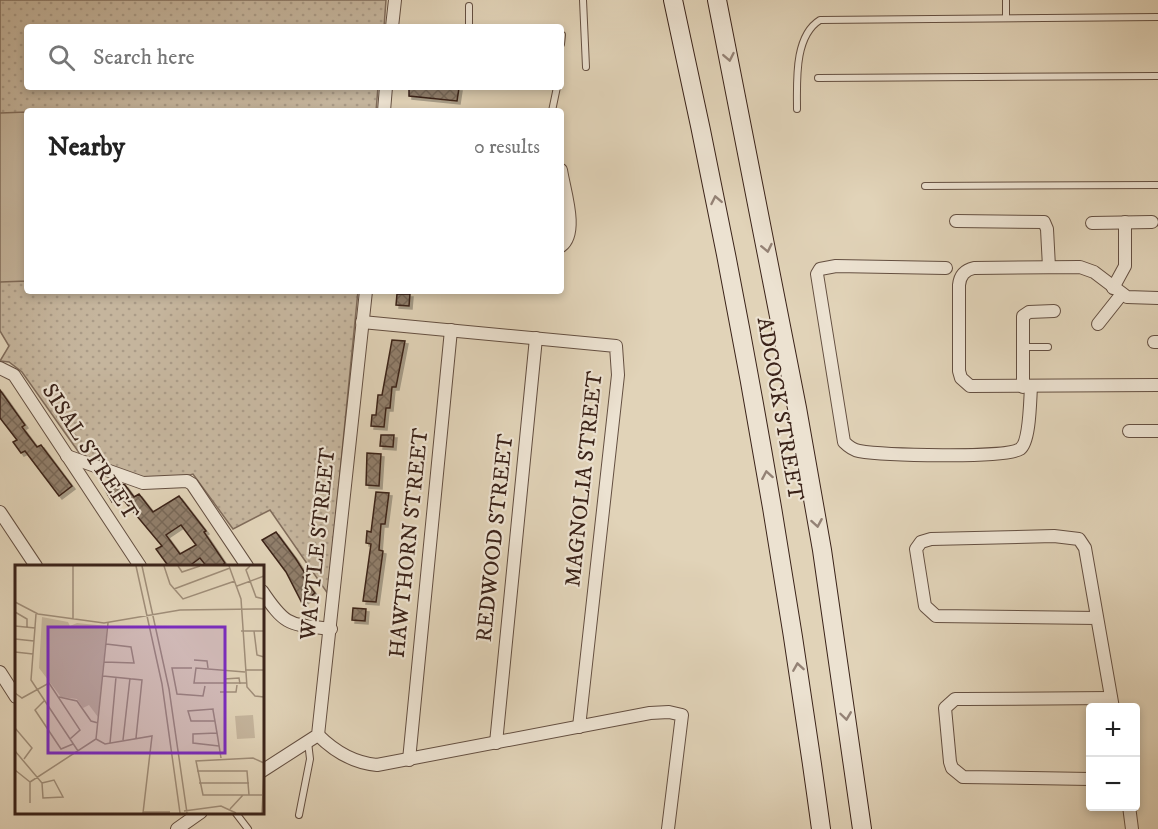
<!DOCTYPE html>
<meta charset="utf-8">
<style>
body{margin:0;font-family:"IM FELL DW Pica",serif;background:#f6f6f6;color:#222}
.controls{position:absolute;right:18px;bottom:18px;display:grid;overflow:hidden;border-radius:6px;box-shadow:0 3px 9px #0003}
.controls button{width:54px;height:54px;display:grid;place-items:center;padding:0;border:0;border-bottom:2px solid #e0e0e0;background:#fff;color:#222;font:30px sans-serif}
.list{margin:0;padding:0;list-style:none}
h2{display:flex;justify-content:space-between;align-items:center;height:78px;margin:0;padding:0 24px;font-size:26px}
h2 small{font-size:20px;font-weight:400;color:#767676}
.icon{flex:none;width:33px;height:33px;fill:none;stroke:currentColor;stroke-width:2;stroke-linecap:round;stroke-linejoin:round}
.map{position:relative;flex:none;width:1158px;height:829px;overflow:hidden}
.search{position:absolute;background:#fff;box-shadow:0 3px 9px #0003;left:24px;top:24px;width:540px;height:66px;display:flex;align-items:center;gap:15px;box-sizing:border-box;padding:0 21px;border-radius:6px;color:#767676;font-size:22px}
.panel{position:absolute;background:#fff;box-shadow:0 3px 9px #0003;left:24px;top:108px;width:540px;height:186px;border-radius:6px}
.map>svg:first-child{display:block}
</style>
<div class="map">
<svg width="1158" height="829" viewBox="0 0 1158 829">
<defs>
<pattern id="park-dots" width="8" height="8" patternUnits="userSpaceOnUse" patternTransform="scale(1.5)"><rect width="8" height="8" fill="#c5b59d"/><path d="M2 2h.1M6 6h.1" fill="none" stroke="#aa9b87" stroke-width="1.8" stroke-linecap="round"/></pattern>
<pattern id="building-cross-hatch" width="8" height="8" patternUnits="userSpaceOnUse" patternTransform="scale(1.5)"><rect width="8" height="8" fill="#917f6c"/><path d="M0 0l8 8M0 8l8-8" fill="none" stroke="#786858"/></pattern>
<filter id="shadow"><feDropShadow dx="3" dy="3" stdDeviation="0" flood-color="#0004"/></filter>
</defs>
<rect width="100%" height="100%" fill="#e1d3b8"/>
<filter id="stains"><feTurbulence type="fractalNoise" baseFrequency=".00333" numOctaves="4"/><feColorMatrix values="0 0 0 0 .2 0 0 0 0 .09 0 0 0 0 .02 0 0 0 .5 -.17"/></filter>
<radialGradient id="worn" r=".72"><stop offset=".6" stop-color="#630" stop-opacity="0"/><stop offset="1" stop-color="#630" stop-opacity=".3"/></radialGradient>
<!-- park -->
<path fill="url(#park-dots)" stroke="#806c5b" stroke-width="1.5" d="M0,0H386L384,27H27V87H378L376,111H27V291H358L328,594L270,510L233,529L193,474L179,478L139,479L85,461L22,372L9,362L0,361L9,346L0,331Z"/>
<!-- garden -->
<path fill="#c5b59d" stroke="#806c5b" stroke-width="1.5" d="M27,112V281L0,282V113Z"/>
<!-- building -->
<g fill="url(#building-cross-hatch)" stroke="#3b2319" stroke-width="1.5" fill-rule="evenodd" filter="url(#shadow)">
<path d="M409,87L459,88L457,101L409,96Z"/>
<path d="M397,294H410L409,306L396,305Z"/>
<path d="M392,340L405,341L396,387H392L390,408H386L384,427L371,426L372,415H376L378,395H382Z"/>
<path d="M0,390L25,425L22,427L37,447L41,445L72,486L59,496L25,451L21,453L13,442L17,440L0,418Z"/>
<path d="M381,435H394L393,447L380,446Z"/>
<path d="M367,453L381,454L379,486L366,485Z"/>
<path d="M109,482L113,486L118,483L125,485L134,497L139,494L153,512L179,496L206,531L204,532L225,563L220,567H207L200,558L188,567H169L156,549L162,546L121,497L112,502L103,486ZM181,525L196,545L180,554L166,535Z"/>
<path d="M376,492L389,493L385,524H381L379,550L383,551L376,602L363,601L371,544L366,543L367,531L371,532Z"/>
<path d="M276,532L296,559L306,575L303,577L315,593L302,603L286,572L262,540Z"/>
<path d="M353,608L366,609L365,621L352,620Z"/>
</g>
<g fill="none" stroke-linecap="round" stroke-linejoin="round">
<!-- service casing -->
<g stroke="#644f41" stroke-width="8">
<g id="service">
<path d="M583,0L586,67"/>
<path d="M1006,0V18"/>
<path d="M469,27V6"/>
<path d="M561,44L562,35"/>
<path d="M818,78L1158,76"/>
<path d="M797,109C797,81 794,36 820,20L1158,17"/>
<path d="M552,111L557,87"/>
<path d="M925,186L1158,185"/>
<path d="M1022,347H1048"/>
<path d="M235,812L248,829"/>
<path d="M299,815L310,759L308,742"/>
</g>
</g>
<!-- minor casing -->
<g stroke="#644f41" stroke-width="14">
<g id="minor">
<path d="M392,27L395,0"/>
<path d="M384,111L386,87"/>
<path d="M561,170C564,190 579,233 561,246"/>
<path d="M956,221L1044,222L1047,229L1049,267"/>
<path d="M1092,223L1152,222"/>
<path d="M946,268L836,266L820,269L817,274L844,442C849,447 853,450 859,451C882,455 1005,459 1020,449C1030,442 1030,400 1031,387"/>
<path d="M1113,288L1125,266V222"/>
<path d="M1158,298L1127,297L1094,272L1080,267L974,268C965,270 960,275 959,285V371L961,378L970,386L1158,385"/>
<path d="M362,322L616,346L618,375L579,727"/>
<path d="M1098,324L1121,295"/>
<path d="M1154,342H1158"/>
<path d="M0,368L14,375L140,566"/>
<path d="M1023,387V316L1029,312L1054,311"/>
<path d="M1129,431H1158"/>
<path d="M67,456L143,483L187,481L192,484L247,566"/>
<path d="M0,512L36,566"/>
<path d="M262,591C286,627 289,624 331,629"/>
<path d="M1097,618L936,616L925,606L916,549L921,542L931,539L1054,536L1079,539L1085,548L1113,708"/>
<path d="M0,672L16,697"/>
<path d="M318,735C334,751 355,763 377,765L650,713L669,712L682,715L668,829"/>
<path d="M496,743L536,338"/>
<path d="M409,760L451,330"/>
<path d="M262,771L318,735L366,291"/>
<path d="M1090,779L963,777L952,768L950,762L945,708L955,699H963L1111,698"/>
<path d="M1129,806L1132,829"/>
<path d="M177,829L201,812"/>
</g>
</g>
<!-- secondary casing -->
<g stroke="#3b2319" stroke-width="20">
<g id="secondary">
<path d="M673,0C734,275 783,550 821,829"/>
<path d="M717,0L797,408L822,550L862,829"/>
</g>
</g>
<!-- service -->
<use href="#service" stroke="#ece2d1" stroke-width="6"/>
<!-- minor -->
<use href="#minor" stroke="#ece2d1" stroke-width="12"/>
<!-- secondary -->
<use href="#secondary" stroke="#ece2d1" stroke-width="18"/>
</g>
<!-- one-way arrows -->
<defs><path id="oneway-chevron" d="M-2-3.5L2.5 0L-2 3.5" fill="none" stroke-width="1.6" stroke-linecap="round" stroke-linejoin="round" transform="scale(1.5)"/></defs>
<g stroke="#948275">
<use href="#oneway-chevron" transform="translate(729 57) rotate(79)"/>
<use href="#oneway-chevron" transform="translate(716 200) rotate(-101)"/>
<use href="#oneway-chevron" transform="translate(767 248) rotate(78)"/>
<use href="#oneway-chevron" transform="translate(767 475) rotate(-100)"/>
<use href="#oneway-chevron" transform="translate(817 523) rotate(80)"/>
<use href="#oneway-chevron" transform="translate(798 667) rotate(-99)"/>
<use href="#oneway-chevron" transform="translate(846 716) rotate(82)"/>
</g>
<g text-anchor="middle" dominant-baseline="central" stroke-width="4.5" stroke-linejoin="round" paint-order="stroke">
<!-- street labels -->
<g font-size="22" fill="#3b2319" stroke="#ece2d1">
<text transform="translate(780 409) rotate(80)">ADCOCK STREET</text>
<text transform="translate(90 452) rotate(57)">SISAL STREET</text>
<text transform="translate(584 479) rotate(-84)">MAGNOLIA STREET</text>
<text transform="translate(495 538) rotate(-84)">REDWOOD STREET</text>
<text transform="translate(409 543) rotate(-84)">HAWTHORN STREET</text>
<text transform="translate(318 544) rotate(-84)">WATTLE STREET</text>
</g>
</g>
<!-- overview -->
<g transform="translate(15 565)">
<rect width="249" height="249" fill="#e1d3b8"/>
<path d="M27,52L53,57L55,61L62,58L92,61L83,152L74,140L68,143L62,134L46,132L24,103Z" fill="#c5b59d"/>
<path d="M47,78L48,104L33,105L32,79ZM238,150L240,173L222,174L220,151Z" fill="#c5b59d"/>
<path fill="none" stroke="#9f8d78" stroke-width="1.5" d="M121,1L147,119L165,248M127,1L154,124L172,248M149,1L155,19L168,34L220,16M163,1L167,7L185,1M214,1L226,34L232,122L240,131L249,132M235,1L231,5L241,32L249,34M222,21L249,11M159,24L215,3M0,37L23,49L89,58L165,45L249,44M0,47L12,54V62M21,49L16,115L63,186M58,54V1M0,61L20,63M226,66H249M239,66L242,90L249,92M0,74L19,76M0,87L18,89M179,95L192,96L193,103M89,97L119,98L116,82L91,79M177,103H157L162,129L188,131L190,121M230,105H249M230,107L181,103L179,118H232M88,111L127,115L121,173M209,114L224,113L225,119M205,127H221L222,120M0,128L7,133L34,118L65,165L55,174M44,132L62,136L76,156L83,158M30,135L20,145L46,184L58,179M200,156H176L173,146L198,144V145L202,168L206,193M0,163L17,183L9,194M202,168L178,169V178L204,181M81,174L90,179L137,171L128,248M108,175L115,113M95,178L101,112M0,186L27,218L28,233L48,232L39,215L27,218M0,205L15,217M182,206H232L234,230M184,218H234M247,230H188L181,196L238,193L249,198M15,238V217L81,174L93,58M215,244L228,230M169,246L206,241L221,248M128,247H155M247,248L249,206"/>
<path fill="#7b2cbf" fill-opacity="0.15" stroke="#7b2cbf" stroke-width="3" d="M33,62H210V188H33Z"/>
<rect width="249" height="249" fill="none" stroke="#3b2319" stroke-width="3"/>
</g>
<rect width="100%" height="100%" filter="url(#stains)"/>
<rect width="100%" height="100%" fill="url(#worn)"/>
</svg>
<div class="controls">
<button>+</button>
<button>−</button>
</div>
<div class="search"><svg class="icon" aria-label="search" viewBox="0 0 24 24"><circle cx="10" cy="10" r="6"/><path d="M15 15l6 6"/></svg>Search here</div>
<section class="panel">
<h2>Nearby<small>0 results</small></h2>
<ul class="list">
</ul>
</section>
</div>
